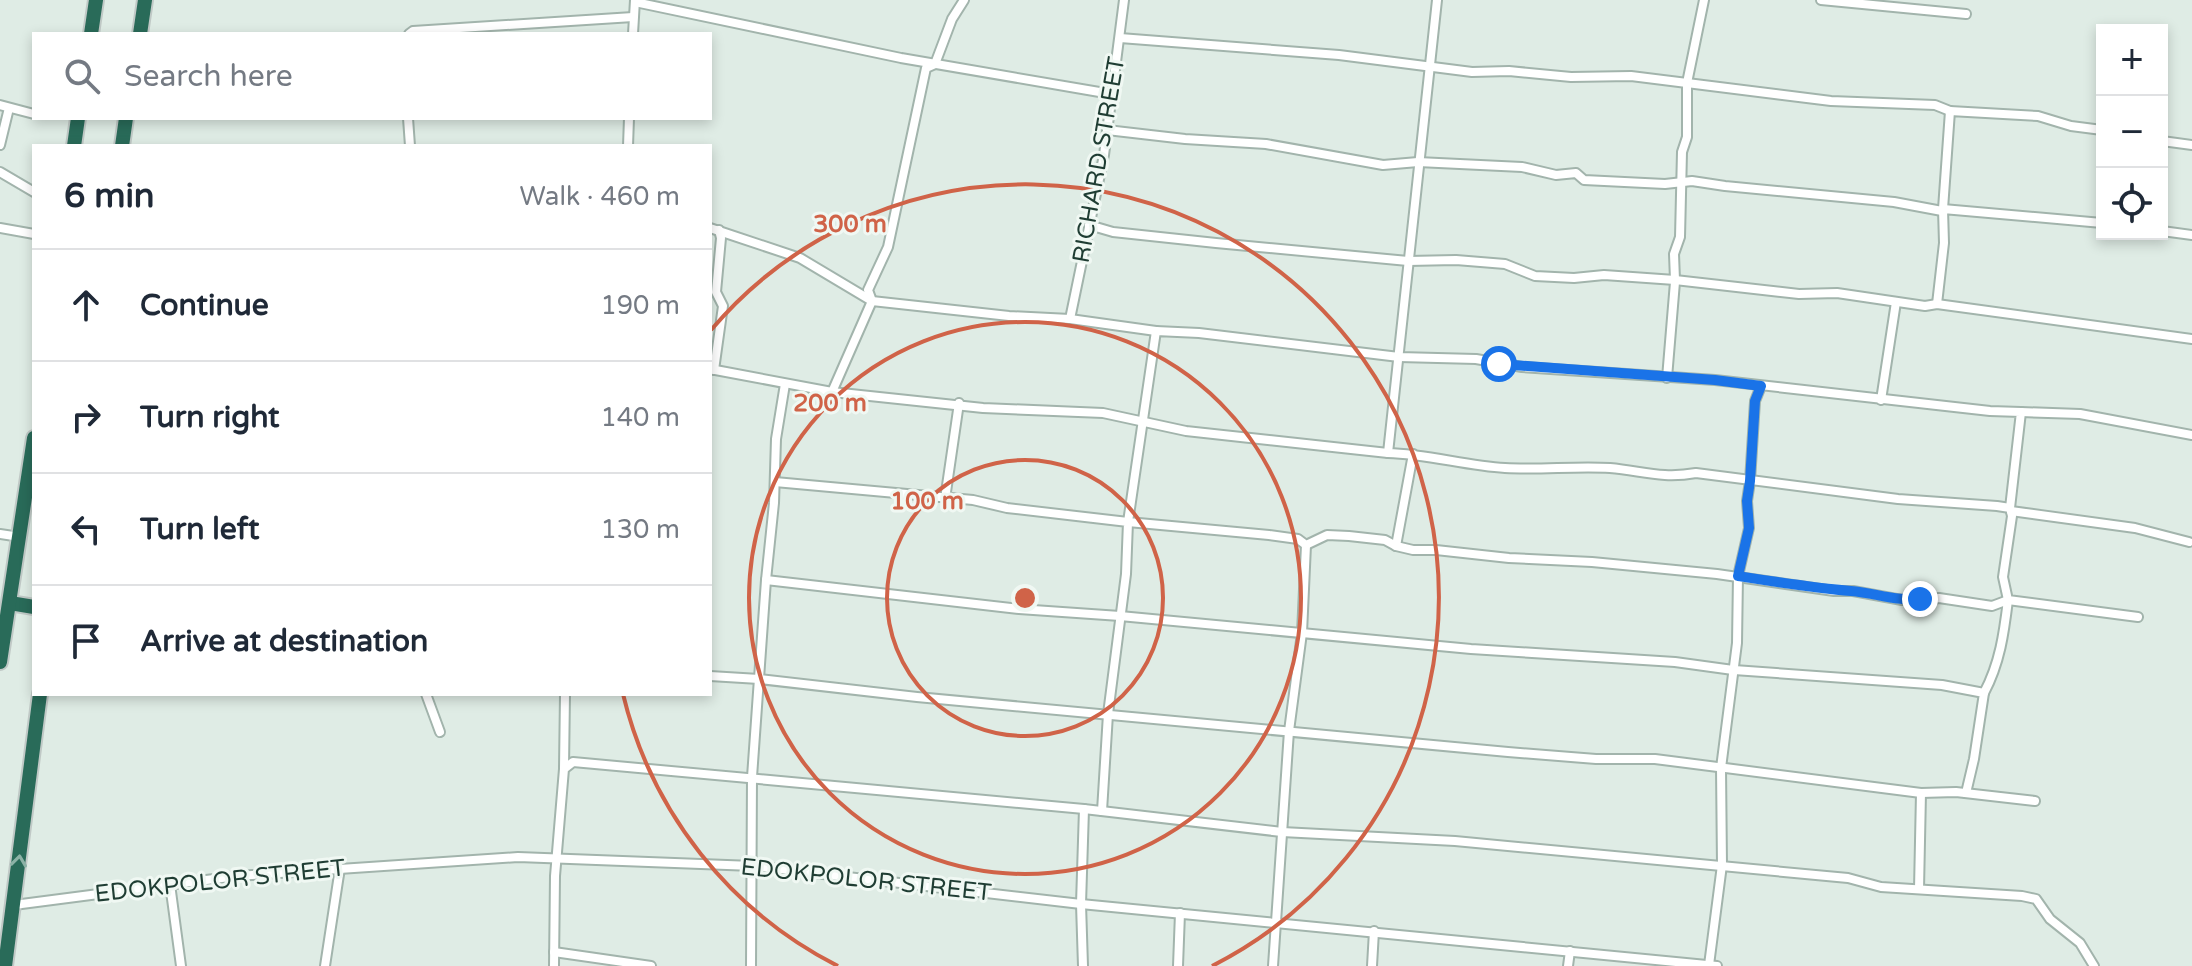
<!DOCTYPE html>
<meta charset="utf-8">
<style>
body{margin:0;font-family:"Varela Round",sans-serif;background:#f6f6f7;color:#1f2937}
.controls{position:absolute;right:24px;top:24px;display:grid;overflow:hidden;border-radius:0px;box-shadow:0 4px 12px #0003}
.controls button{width:72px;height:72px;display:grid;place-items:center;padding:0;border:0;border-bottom:2px solid #e0e1e3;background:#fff;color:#1f2937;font:40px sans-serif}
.stop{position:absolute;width:24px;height:24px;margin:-18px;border:6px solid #1a73e8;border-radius:50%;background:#fff}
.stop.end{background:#1a73e8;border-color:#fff;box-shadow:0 2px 8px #0008}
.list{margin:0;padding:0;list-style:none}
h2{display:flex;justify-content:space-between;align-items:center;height:104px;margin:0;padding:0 32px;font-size:34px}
h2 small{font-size:26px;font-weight:400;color:#747a83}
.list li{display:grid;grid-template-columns:52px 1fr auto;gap:24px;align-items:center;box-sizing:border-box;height:112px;padding:0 32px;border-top:2px solid #e0e1e3}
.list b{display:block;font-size:30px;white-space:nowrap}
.list em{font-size:26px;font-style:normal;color:#747a83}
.icon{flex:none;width:44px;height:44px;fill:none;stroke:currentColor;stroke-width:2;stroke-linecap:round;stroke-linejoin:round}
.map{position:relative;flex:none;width:2192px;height:966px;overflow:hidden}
.search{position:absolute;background:#fff;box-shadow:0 4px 12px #0003;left:32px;top:32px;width:680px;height:88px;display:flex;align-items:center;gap:20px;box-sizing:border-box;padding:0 28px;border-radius:0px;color:#747a83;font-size:30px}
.panel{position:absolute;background:#fff;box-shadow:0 4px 12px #0003;left:32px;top:144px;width:680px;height:552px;border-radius:0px}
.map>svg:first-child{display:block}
</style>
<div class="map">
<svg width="2192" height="966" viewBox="0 0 2192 966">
<rect width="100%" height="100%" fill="#dfece5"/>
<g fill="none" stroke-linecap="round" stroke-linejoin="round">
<!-- street casing -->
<g stroke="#a2b4ac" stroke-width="12">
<g id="street">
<path d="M1821,0L1966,14"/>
<path d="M635,2L901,58L1111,94"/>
<path d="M409,34L413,31L633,17"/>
<path d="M633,34L635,0"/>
<path d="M1120,38L1339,55L1472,72L1509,71L1571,77L1631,76L1831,101L1935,105L1950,111"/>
<path d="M0,105L34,114"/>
<path d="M408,118L410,146"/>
<path d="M1107,130L1185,139L1266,144L1383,165L1418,162L1522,167L1556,175L1576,173L1584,180L1665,184L1692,181L1725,186L1894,202L1942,211"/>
<path d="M2162,141L2192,145"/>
<path d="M0,145L9,108"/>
<path d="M628,146L629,118"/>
<path d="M0,172L34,192"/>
<path d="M1943,209L1950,111L2038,116L2071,126L2102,130"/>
<path d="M1089,225L1113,232L1216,243L1408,261L1456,260L1505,264L1535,276L1574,278L1604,275L1675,280L1799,294L1837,293L1925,306L1937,304L2192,339"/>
<path d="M0,228L34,234"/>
<path d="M710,228L800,258L872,301L1009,316L1070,319L1156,331"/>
<path d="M2162,231L2192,235"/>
<path d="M1675,280L1674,254L1680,237L1682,152L1687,137V83L1704,0"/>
<path d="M1937,304L1944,243L1943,209L2102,223"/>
<path d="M1070,319L1104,155L1124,0"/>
<path d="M710,369L832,392L983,408L1103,413L1186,431L1388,453C1428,454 1466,466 1505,468C1540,470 1575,466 1610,468C1643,471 1662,479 1696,473L1898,499L1997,506L2010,508L2012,516L2003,577L2008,600L2138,617"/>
<path d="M714,370L723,306L716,292L721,238L719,230"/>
<path d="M1667,378L1675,282"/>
<path d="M832,392L872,301L868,290L888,247L926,68L935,64L952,19L964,0"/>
<path d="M1881,400L1896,302"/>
<path d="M2021,412L2080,414L2192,435"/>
<path d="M1388,453L1437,0"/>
<path d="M775,482L973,500L1007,508L1128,522L1126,574L1108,714L1102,811"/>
<path d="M945,499L959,403"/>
<path d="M2011,511L2135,528L2189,542"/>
<path d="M0,534L20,537"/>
<path d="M1396,546L1413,454"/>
<path d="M766,580L774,503L776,439L785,384"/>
<path d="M1734,670L1942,685L1984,693L1974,759L1966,793"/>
<path d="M710,676L759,679L917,697L1508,752L1596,759H1655L1921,793L1956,792L2035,801"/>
<path d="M1984,693C2000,663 2004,633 2008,600L1992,606L1939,598L1902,600L1853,591H1834L1717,574L1592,562L1509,558L1436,550H1413L1396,546L1385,540L1349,536L1327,535L1306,545L1298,539L1269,535L1128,522L1156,331L1199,333L1399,357L1476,359L1522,367L1715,380L1990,411L2021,412L2010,508"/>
<path d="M426,694L440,732"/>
<path d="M564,768L565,694"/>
<path d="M170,884L181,966"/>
<path d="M1919,889L1921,793"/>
<path d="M14,905L237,876L518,857L753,866L1081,904L1717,966"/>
<path d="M554,952L651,966"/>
<path d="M1709,965L1722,865L1721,768L1737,643L1738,576L1749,528L1747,501L1750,481L1755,401L1761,386"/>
<path d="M325,966L340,868"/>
<path d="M554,966L555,876L564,769L573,762L1084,809L1282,832L1455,841L1848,878L1881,887L2022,896L2036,899L2050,919L2080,943L2094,966"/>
<path d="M751,966L752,777L766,580L1019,609L1120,616L1471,649L1675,662L1733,670"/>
<path d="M1083,966L1081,904L1084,809"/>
<path d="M1178,966L1180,913"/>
<path d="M1273,966L1289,731L1302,633L1306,545"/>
<path d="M1372,966L1374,931"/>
<path d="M1568,966L1570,951"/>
</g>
</g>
<!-- highway casing -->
<g stroke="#c0c9c6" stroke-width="18">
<g id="highway">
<path d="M91,34L96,0"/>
<path d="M140,34L145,0"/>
<path d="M74,146L78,118"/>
<path d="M122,146L126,118"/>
<path d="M10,603L34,607"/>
<path d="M0,662L34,438"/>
<path d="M5,966L40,694"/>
</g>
</g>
<!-- street -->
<use href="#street" stroke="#fff" stroke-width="8"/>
<!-- highway -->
<use href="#highway" stroke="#296b59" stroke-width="14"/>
</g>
<!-- one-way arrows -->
<defs><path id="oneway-chevron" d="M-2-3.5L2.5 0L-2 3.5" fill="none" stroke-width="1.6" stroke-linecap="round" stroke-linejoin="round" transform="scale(2)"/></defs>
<use stroke="#8cb2a6" href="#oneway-chevron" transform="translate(19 861) rotate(-83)"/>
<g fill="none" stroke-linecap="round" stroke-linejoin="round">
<!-- route -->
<path stroke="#1a73e8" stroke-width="10" d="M1499,364L1715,380L1761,386L1755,401L1750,481L1747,501L1749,528L1738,576C1776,582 1813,588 1851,591C1876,593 1893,601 1920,599"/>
</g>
<!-- distance rings -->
<g fill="none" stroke="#d06348" stroke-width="4">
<circle cx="1025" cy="598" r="138"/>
<circle cx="1025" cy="598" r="276"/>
<path d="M838 966A413 413 0 0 1 623 694M711 330A413 413 0 1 1 1212 966"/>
</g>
<g text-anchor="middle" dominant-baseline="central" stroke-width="6" stroke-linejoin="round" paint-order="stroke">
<!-- street labels -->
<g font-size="24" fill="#1f3d33" stroke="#f0f8f3">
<text transform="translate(1099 160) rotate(-80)">RICHARD STREET</text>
<text transform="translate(866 880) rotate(6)">EDOKPOLOR STREET</text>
<text transform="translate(220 881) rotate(-6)">EDOKPOLOR STREET</text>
</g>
</g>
<circle cx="1025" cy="598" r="12" fill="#d06348" stroke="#f0f8f3" stroke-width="4"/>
<g font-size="24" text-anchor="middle" font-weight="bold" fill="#d06348" stroke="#f0f8f3" stroke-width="6" stroke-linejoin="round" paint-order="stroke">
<text x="850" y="232">300 m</text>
<text x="830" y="411">200 m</text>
<text x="927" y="509">100 m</text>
</g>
</svg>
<div class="controls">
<button>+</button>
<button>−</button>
<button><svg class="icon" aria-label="locate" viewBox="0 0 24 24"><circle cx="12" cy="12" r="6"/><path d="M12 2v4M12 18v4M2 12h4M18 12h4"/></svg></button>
</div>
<div class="stop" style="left:1499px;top:364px"></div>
<div class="stop end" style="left:1920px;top:599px"></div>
<div class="search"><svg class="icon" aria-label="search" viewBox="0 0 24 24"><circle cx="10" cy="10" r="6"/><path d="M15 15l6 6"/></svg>Search here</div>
<section class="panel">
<h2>6 min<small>Walk · 460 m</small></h2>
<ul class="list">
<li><svg class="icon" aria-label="ahead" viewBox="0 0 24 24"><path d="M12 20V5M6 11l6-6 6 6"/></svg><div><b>Continue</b></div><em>190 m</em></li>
<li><svg class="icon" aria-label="right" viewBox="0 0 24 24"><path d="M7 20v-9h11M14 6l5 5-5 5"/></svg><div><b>Turn right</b></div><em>140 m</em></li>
<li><svg class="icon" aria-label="left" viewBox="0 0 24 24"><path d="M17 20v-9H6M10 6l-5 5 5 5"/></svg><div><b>Turn left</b></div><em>130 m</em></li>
<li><svg class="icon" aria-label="arrive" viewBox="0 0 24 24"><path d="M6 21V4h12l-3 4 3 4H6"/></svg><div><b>Arrive at destination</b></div></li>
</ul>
</section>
</div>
